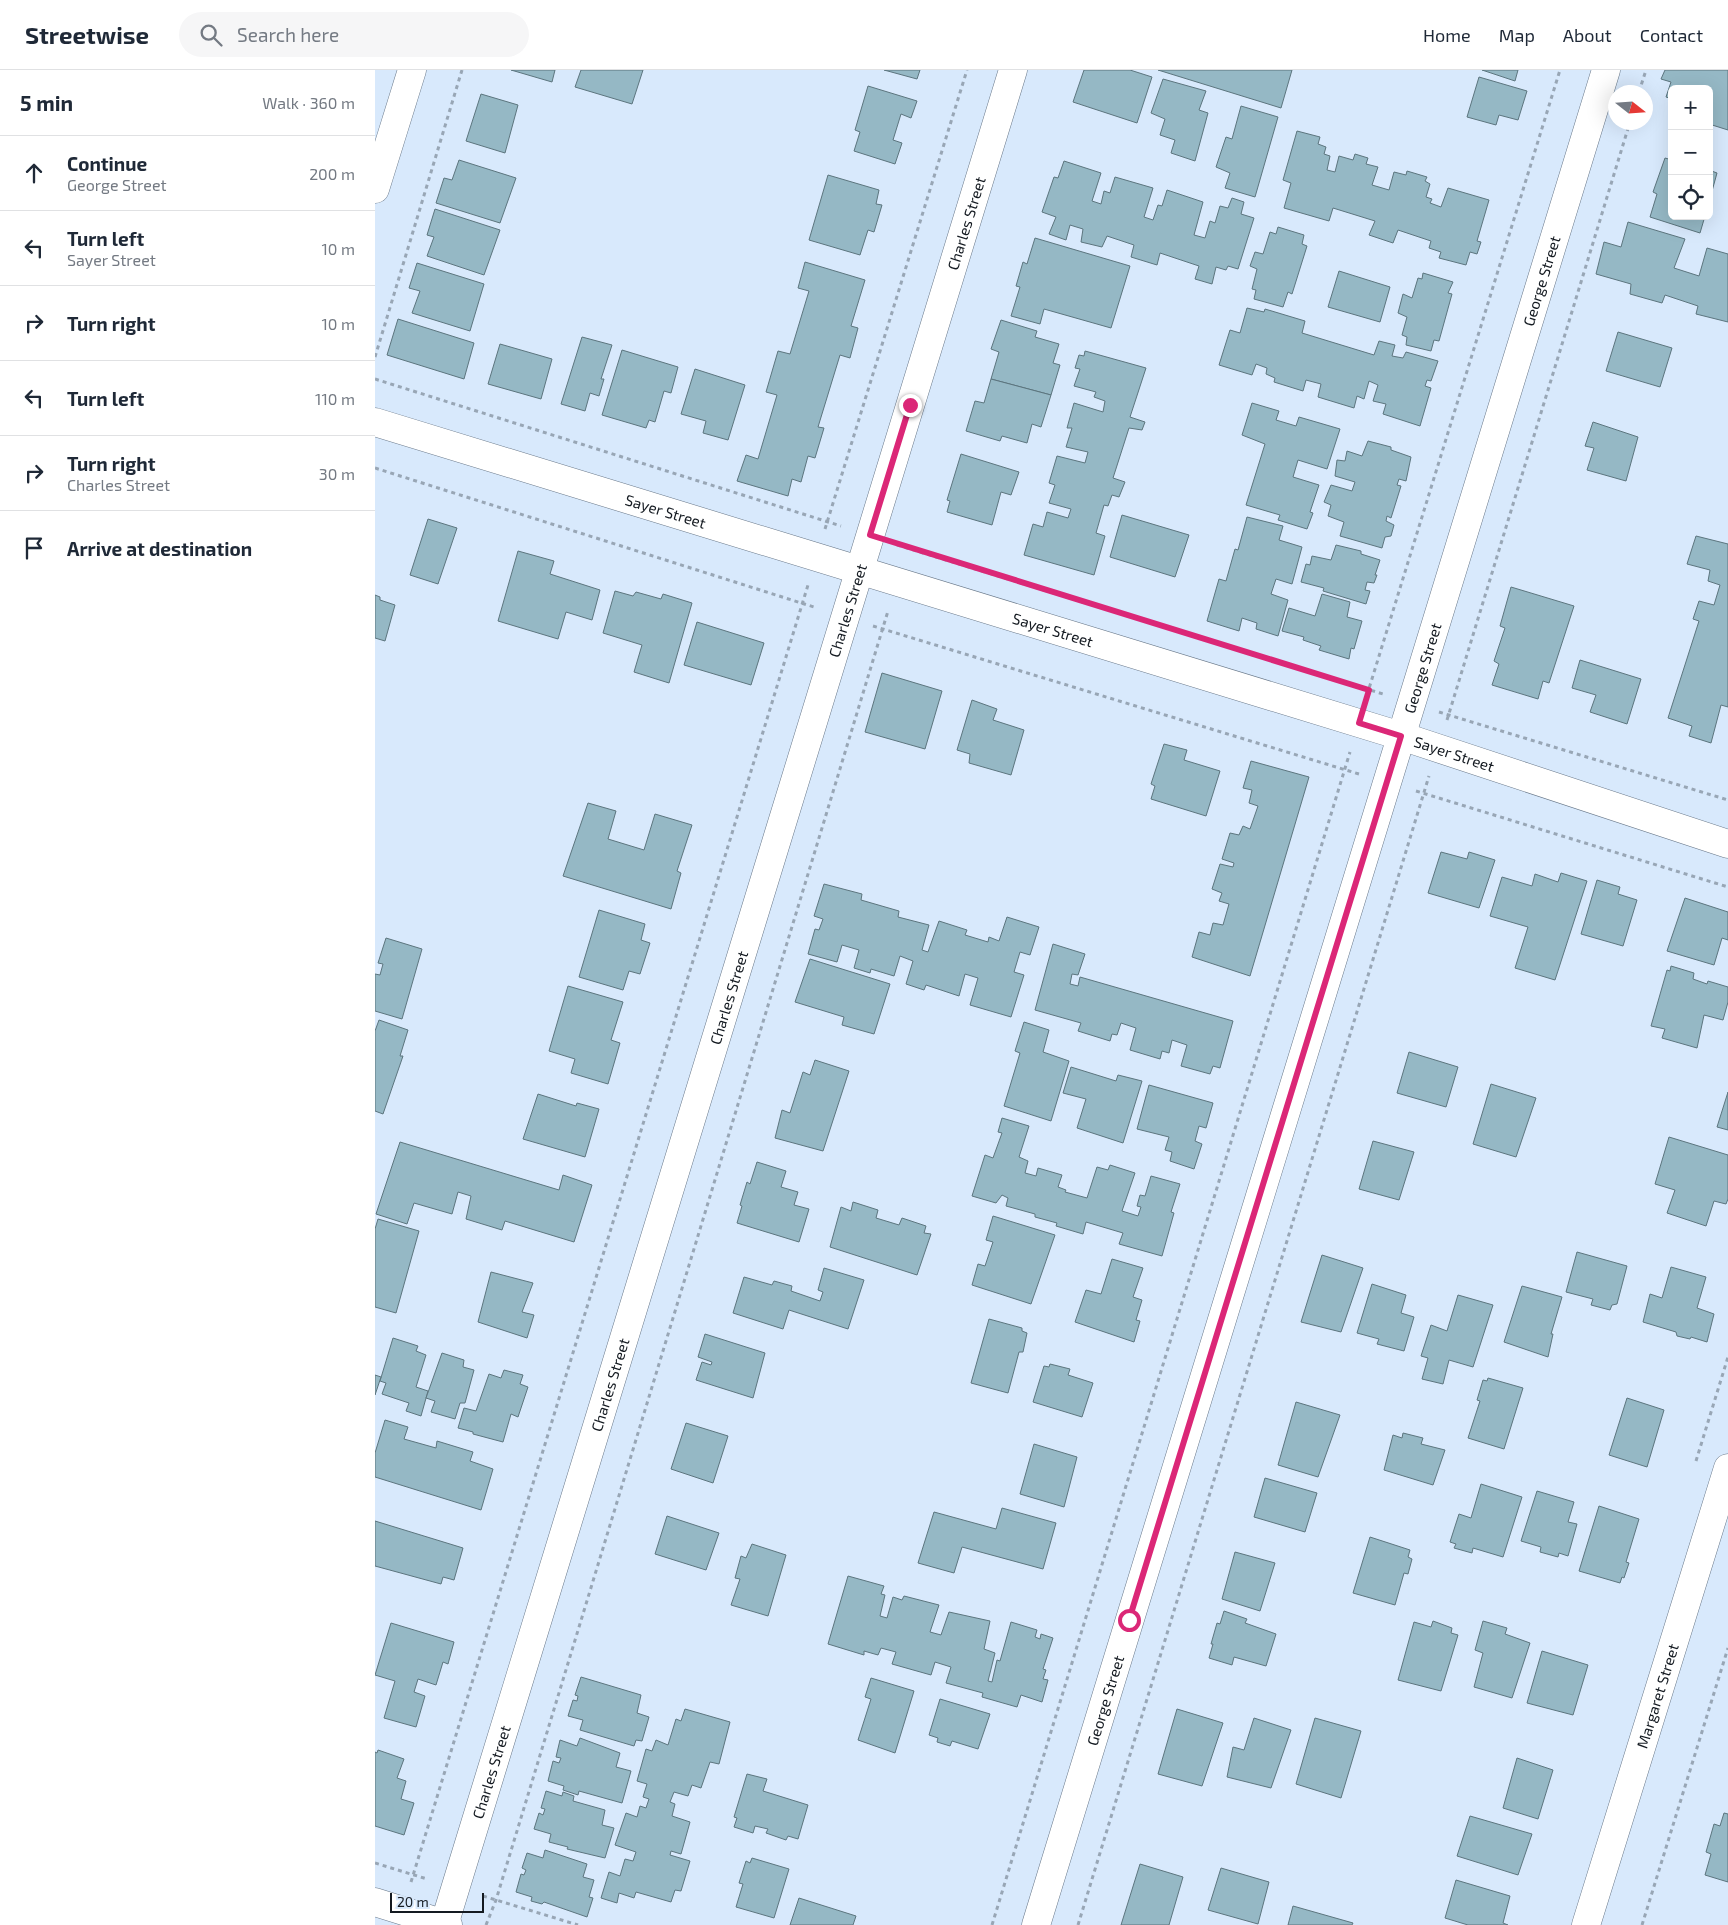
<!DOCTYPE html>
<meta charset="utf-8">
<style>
body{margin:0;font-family:"Exo 2",sans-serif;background:#f6f6f7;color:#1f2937}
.controls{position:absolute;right:15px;top:15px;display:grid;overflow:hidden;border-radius:8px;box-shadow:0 5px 20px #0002}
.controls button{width:45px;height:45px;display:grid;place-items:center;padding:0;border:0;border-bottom:1px solid #e0e1e3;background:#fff;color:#1f2937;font:25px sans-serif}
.compass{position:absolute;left:1233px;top:15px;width:45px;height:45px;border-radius:50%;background:#fff;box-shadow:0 5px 20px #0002;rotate:107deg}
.scale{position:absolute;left:15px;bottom:12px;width:94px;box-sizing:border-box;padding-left:5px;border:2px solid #141a21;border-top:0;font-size:14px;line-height:18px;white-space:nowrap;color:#141a21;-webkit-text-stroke:4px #d8e9fc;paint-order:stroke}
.stop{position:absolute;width:15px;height:15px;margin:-11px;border:4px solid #db2777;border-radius:50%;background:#fff}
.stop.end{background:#db2777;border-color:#fff;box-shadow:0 1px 5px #0008}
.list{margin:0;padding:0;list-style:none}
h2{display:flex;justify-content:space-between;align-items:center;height:65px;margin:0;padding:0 20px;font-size:21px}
h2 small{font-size:16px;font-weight:400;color:#747a83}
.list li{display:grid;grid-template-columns:32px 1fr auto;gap:15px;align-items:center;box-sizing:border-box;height:75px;padding:0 20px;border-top:1px solid #e0e1e3}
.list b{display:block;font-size:19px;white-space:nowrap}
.list p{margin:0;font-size:16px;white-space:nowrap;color:#747a83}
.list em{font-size:16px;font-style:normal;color:#747a83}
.icon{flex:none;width:28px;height:28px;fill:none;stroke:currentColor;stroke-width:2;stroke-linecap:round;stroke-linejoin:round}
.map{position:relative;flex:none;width:1353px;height:1855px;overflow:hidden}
header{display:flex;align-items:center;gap:30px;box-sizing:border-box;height:70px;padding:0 25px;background:#fff;border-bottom:1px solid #e0e1e3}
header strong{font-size:24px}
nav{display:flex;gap:28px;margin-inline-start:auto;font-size:18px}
.search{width:350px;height:45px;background:#f6f6f7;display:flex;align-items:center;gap:12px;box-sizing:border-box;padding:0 18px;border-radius:28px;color:#747a83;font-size:19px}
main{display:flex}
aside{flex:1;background:#fff}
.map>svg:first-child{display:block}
</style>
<header>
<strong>Streetwise</strong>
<div class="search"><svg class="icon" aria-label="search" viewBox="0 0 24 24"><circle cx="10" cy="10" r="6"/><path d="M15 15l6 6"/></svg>Search here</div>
<nav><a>Home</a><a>Map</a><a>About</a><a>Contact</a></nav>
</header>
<main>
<aside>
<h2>5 min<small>Walk · 360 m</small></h2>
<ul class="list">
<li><svg class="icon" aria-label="ahead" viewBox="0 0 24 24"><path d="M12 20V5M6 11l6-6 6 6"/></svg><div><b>Continue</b><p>George Street</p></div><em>200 m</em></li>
<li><svg class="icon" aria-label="left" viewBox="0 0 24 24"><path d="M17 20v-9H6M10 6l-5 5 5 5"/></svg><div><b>Turn left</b><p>Sayer Street</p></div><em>10 m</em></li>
<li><svg class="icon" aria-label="right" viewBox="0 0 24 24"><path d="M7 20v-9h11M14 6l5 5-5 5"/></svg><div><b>Turn right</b></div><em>10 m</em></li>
<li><svg class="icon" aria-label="left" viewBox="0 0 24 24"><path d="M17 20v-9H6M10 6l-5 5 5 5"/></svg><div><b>Turn left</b></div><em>110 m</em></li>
<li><svg class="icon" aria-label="right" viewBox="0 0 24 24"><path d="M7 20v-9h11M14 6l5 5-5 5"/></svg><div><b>Turn right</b><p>Charles Street</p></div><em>30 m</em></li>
<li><svg class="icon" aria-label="arrive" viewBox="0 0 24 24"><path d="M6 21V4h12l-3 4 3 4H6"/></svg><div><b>Arrive at destination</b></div></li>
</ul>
</aside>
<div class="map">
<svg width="1353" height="1855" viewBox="0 0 1353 1855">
<rect width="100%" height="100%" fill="#d8e9fc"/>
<!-- building -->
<g fill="#95b8c5" stroke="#5c757e">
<path d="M136,0H180L177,12Z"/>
<path d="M206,0H268L257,34L200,17Z"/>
<path d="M509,0H545L542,9Z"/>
<path d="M709,0H755L777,7L762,53L698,32Z"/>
<path d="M783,0H917L906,38Z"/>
<path d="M1107,0H1143L1140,11Z"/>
<path d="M1290,0H1353V60L1334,54V19H1297V29L1291,27L1296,12L1286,9Z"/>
<path d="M1104,7L1152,21L1143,50L1124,45L1121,55L1092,47Z"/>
<path d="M788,9L831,21L824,40L833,43L820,91L796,83L800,70L785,65L790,49L776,43Z"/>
<path d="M493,16L542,31L536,48L526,44L518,70L527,73L520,94L479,81L485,62L480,60Z"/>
<path d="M106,24L143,35L130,83L91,71Z"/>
<path d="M866,36L903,47L880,127L850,118L855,103L841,97L851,67L857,69Z"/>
<path d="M922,61L945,67L943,74L951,77L949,84L955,86L952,100L960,102L964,86L978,90L980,84L993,88L991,94L1003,97L997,115L1014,120L1019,102L1031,105L1032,101L1052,107L1050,111L1055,114L1051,127L1057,129L1055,133L1066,137L1073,118L1114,130L1102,171L1106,172L1102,184L1095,182L1091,195L1064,188L1066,182L1054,178L1056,171L1023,160L1018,173L994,165L1000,151L958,138L954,151L909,138L916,113L908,110Z"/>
<path d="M1290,88L1297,90V146H1330L1325,163L1275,147L1282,124L1278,122Z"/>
<path d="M84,90L141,108L125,153L61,133L69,108L77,110Z"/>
<path d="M689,91L726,103L717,131L726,134L729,121L735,123L740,107L778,118L769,147L778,150L783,135L787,136L792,120L828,132L819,165L830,168L835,151L840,153L845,136L853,138L857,128L869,132L866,144L879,148L863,199L853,196L851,200L841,197L837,214L820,209L824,196L785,183L782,195L756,187L759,175L732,166L727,177L706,172L708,159L695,155L691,170L674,164L681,147L667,142L679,107L683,108Z"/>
<path d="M1334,100L1342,103L1334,132Z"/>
<path d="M453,105L504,120L501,134L507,135L499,162L493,160L485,185L434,170Z"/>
<path d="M60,139L125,160L109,205L52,186L59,167L52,165Z"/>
<path d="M1253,152L1310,169L1299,198L1324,206L1332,178L1353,184V252L1321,244L1323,236L1290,225L1287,233L1255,224L1256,214L1221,204L1229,172L1246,177Z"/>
<path d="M903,157L929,165L927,174L932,176L917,224L913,222L908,237L879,229L881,220L877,219L882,199L875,196L880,182L888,184L895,162L901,164Z"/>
<path d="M660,168L755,196L736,258L669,239L665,254L636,246L645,217L641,216L648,192L652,194Z"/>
<path d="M430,192L490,210L476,256L483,258L475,288L465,285L443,357L449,358L440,388L433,386L426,412L417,409L413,426L362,411L371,385L383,389L402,325L391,322L403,281L415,284L434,221L423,218Z"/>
<path d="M42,193L109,214L95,261L37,243L45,221L34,218Z"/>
<path d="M964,201L1015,217L1005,252L953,237Z"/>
<path d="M1048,203L1078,212L1073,223L1077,224L1064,271L1059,270L1056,281L1031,275L1032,267L1027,265L1032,247L1023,243L1028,224L1037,228L1043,208L1047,209Z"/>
<path d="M872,238L889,242L890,239L930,251L927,263L999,285L1004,271L1020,275L1017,286L1028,288L1031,282L1063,291L1056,311L1052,310L1050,316L1056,318L1045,356L1008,344L1011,334L998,331L1003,315L994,311L989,329L982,326L979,338L943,327L946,314L931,310L928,321L899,312L900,308L891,304L892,298L881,294L877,305L844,295L855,260L865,263Z"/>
<path d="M23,249L99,273L89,309L12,285Z"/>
<path d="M626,250L662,261L660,267L684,274L678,293L685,295L676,325L616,309L624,282L616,279Z"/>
<path d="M1243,262L1297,278L1285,317L1231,301Z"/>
<path d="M207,267L237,275L226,309H229L224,326L215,323L210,341L186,334Z"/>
<path d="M125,274L177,289L166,329L113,314Z"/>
<path d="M247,280L303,297L296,323L289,321L280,352L274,350L271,358L227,345Z"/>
<path d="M710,281L771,298L755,347L770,352L767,360L754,358L738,408L750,412L744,427L737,425L733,436L729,435L721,463L730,466L719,505L649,485L658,454L668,457L672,442L693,448L696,439L674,433L680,415L674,413L682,386L710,393L713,382L691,377L697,358H692L699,333L728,342L730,331L719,327L721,322L699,316L705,299L700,298L704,285L709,286Z"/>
<path d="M320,299L370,315L353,370L328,363L331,351L306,344Z"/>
<path d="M616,309L676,325L666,357L657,354L652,373L627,366L625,371L591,361L600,331L609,333Z"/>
<path d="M877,333L904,341L901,350L921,356L924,347L965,359L952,399L923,390L918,407L944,415L935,442L938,443L932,459L903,450L905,445L871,435L890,374L867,365Z"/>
<path d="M1218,352L1263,367L1251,411L1212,400L1219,378L1210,376Z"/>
<path d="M993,371L1016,377V380L1036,387L1031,411L1024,409L1022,415L1026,416L1016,448L1012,446L1011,451L1019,455L1016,466L1010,467L1007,478L965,466L969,452L953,446L956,435L949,432L956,415L977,421L980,412L960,406L962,390L970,391L972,381L987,386Z"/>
<path d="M586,384L644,402L636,425L626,422L617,455L572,442L575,431L572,430Z"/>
<path d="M747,445L814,465L800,507L735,487Z"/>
<path d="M872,447L908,456L904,470L927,477L917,514L901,509L896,524L913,530L903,566L881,559L882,553L867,548L864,561L832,551L844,509L851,511L860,479L863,480Z"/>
<path d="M53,449L82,458L63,514L35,505Z"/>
<path d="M1321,466L1353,474V637L1346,635L1336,673L1314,666L1317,656L1293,648L1324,551L1318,549L1324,531L1339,535L1345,515L1333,511L1335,500L1312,494Z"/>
<path d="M961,475L986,481V484L1005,490L1000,505H1002L999,513L992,512L990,520L995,521L991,534L948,521L949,518L926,512L931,494L935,495L937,486L956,490Z"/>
<path d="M143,481L179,491L175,504L225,520L217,550L191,542L183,569L123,551Z"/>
<path d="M1136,517L1199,536L1174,613L1168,611L1163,629L1117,615L1124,594L1119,591L1130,558L1125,556Z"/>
<path d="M240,521L258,526L261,522L286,529L288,524L317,533L294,613L259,602L267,575L228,563Z"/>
<path d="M947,524L975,532L972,547L987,551L979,579L976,578L974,589L944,580L946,576L928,570L929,567L907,561L914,538L940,546Z"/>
<path d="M0,525L5,527V530L20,535L10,571L0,568Z"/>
<path d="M322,552L389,573L376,615L309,595Z"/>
<path d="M1205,590L1266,609L1252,654L1215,642L1221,625L1197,618Z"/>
<path d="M507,603L567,621L550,679L490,662Z"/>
<path d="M597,630L622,639L618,650L649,660L636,705L594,693L595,684L582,680Z"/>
<path d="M789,674L812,680L809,690L845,701L831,746L776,729L780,716L776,714Z"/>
<path d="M876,691L934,707L875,906L817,887L824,862L835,865L838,853L848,855L854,834L844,831L847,823L837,819L845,794L858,797L859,793L847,789L855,763L864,765L868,756L875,759L883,736L874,733L877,720L868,718Z"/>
<path d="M213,733L241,741L233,769L269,780L280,744L317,755L302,801L306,803L296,839L188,806Z"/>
<path d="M1066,782L1092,789L1094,782L1120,790L1104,838L1053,823Z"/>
<path d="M1186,803L1212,811L1180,910L1140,898L1153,857L1115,846L1127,807L1157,816L1160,804L1183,812Z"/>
<path d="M1222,810L1245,817L1243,824L1262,830L1248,876L1206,864Z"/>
<path d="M449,814L487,824L486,830L524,841L523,847L554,855L547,880L553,882L564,851L592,860L590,865L613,872L614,867L624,871L632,847L664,857L655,885L645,882L639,902L649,905L636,947L595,935L603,908L590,904L584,926L551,915L549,920L531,914L538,891L525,886L519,906L496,899L495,903L479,898L484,880L467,875L462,892L433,884L440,859L444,860L448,849L439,846Z"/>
<path d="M1310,828L1353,842V870L1347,868L1339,895L1292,881Z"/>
<path d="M224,840L270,854L266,870L275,873L265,904L254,901L248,920L204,907Z"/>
<path d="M11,868L47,879L27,949L0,941V904L5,905L8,894L3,893Z"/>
<path d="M678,874L710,884L703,905L697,904L695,914L703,916L705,907L858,951L845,998L838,996L835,1004L806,996L812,975L797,970L794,983L787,981L785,989L755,980L761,958L746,953L742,965L737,964L735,971L703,961L706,953L660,940Z"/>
<path d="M435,889L515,914L499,964L467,955L469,947L420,932Z"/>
<path d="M1296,896L1319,903L1318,909L1332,914L1333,911L1353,917V932L1348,950L1329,945L1322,978L1287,968L1290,959L1276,956L1292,900L1295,901Z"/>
<path d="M193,916L248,932L236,970L245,973L233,1014L196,1003L200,989L174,981Z"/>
<path d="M4,950L33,960L25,986H28L8,1044L0,1041V961Z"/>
<path d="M649,952L674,960L668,982L694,991L676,1051L629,1036L645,983L640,981Z"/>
<path d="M1034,982L1083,997L1071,1037L1022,1023Z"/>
<path d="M440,990L474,1001L448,1081L400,1068L407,1040L415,1043L428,1002L435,1005Z"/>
<path d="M696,997L741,1011L743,1005L767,1011L748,1073L702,1058L711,1029L688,1023Z"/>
<path d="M1116,1014L1161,1028L1141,1087L1098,1074Z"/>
<path d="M774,1015L838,1033L831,1058L824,1056L820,1071L827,1074L819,1099L795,1091L797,1082L790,1080L794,1067L762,1059Z"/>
<path d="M1353,1022V1060L1342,1057Z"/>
<path d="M163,1024L201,1036L202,1033L224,1039L210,1087L148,1069Z"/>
<path d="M627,1048L654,1056L644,1087L653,1091L650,1103L661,1106L663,1098L687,1105L683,1117L691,1120L690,1122L712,1128L722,1097L733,1100L735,1095L760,1103L747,1141L763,1146L766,1137L762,1136L765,1125L770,1126L776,1106L805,1114L796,1142L799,1143L787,1186L744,1174L748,1163L711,1152L708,1164L681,1156L682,1153L660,1147V1144L631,1136L633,1128L627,1125L621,1133L597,1126L610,1085L618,1088L627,1063L623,1062Z"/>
<path d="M1294,1067L1353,1085V1129L1351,1134L1339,1131L1331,1156L1292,1143L1300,1120L1280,1114Z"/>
<path d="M998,1071L1039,1082L1024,1130L984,1119Z"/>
<path d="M25,1072L184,1120L188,1105L217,1115L199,1172L130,1151L127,1160L91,1149L96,1126L83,1122L77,1144L39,1133L32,1154L1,1144Z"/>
<path d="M382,1092L411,1101L406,1117L423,1122L419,1135L434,1139L424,1172L362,1153L367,1136L365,1135L372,1112L375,1114Z"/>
<path d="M478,1132L503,1140L501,1148L524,1155L527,1148L551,1156L549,1163L556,1164L542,1205L455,1177L466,1137L476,1141Z"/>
<path d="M618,1146L680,1165L656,1234L597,1215L603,1194L610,1196L618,1172L611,1170Z"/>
<path d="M3,1149L44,1161L21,1243L0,1237V1159Z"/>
<path d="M1202,1182L1252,1196L1242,1234L1237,1235L1235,1240L1216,1235L1218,1229L1191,1222Z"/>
<path d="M947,1185L988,1198L966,1262L926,1252Z"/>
<path d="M737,1189L768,1198L758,1227L767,1230L761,1250L765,1251L759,1272L700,1252L711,1220L726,1224Z"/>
<path d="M1296,1197L1331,1207L1322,1238L1339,1244L1332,1272L1316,1267L1315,1269L1302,1266L1301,1262L1268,1252L1275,1224L1287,1228Z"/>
<path d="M449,1198L489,1210L473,1259L414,1240L408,1259L358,1243L369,1207L397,1215L399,1211L417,1216L416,1221L445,1231L448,1222L443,1220Z"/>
<path d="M116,1202L158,1213L147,1242L159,1245L152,1268L103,1252Z"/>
<path d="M997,1214L1031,1225L1026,1243L1039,1247L1029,1281L1002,1274L1004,1269L982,1263Z"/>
<path d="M1147,1216L1187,1227L1176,1264H1178L1173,1287L1129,1272Z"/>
<path d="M1083,1225L1118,1235L1098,1297L1074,1290L1068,1314L1047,1309L1053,1288L1046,1286L1056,1255L1072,1261Z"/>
<path d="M614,1249L647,1258V1261L652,1263L648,1282H644L633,1323L596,1313Z"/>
<path d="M330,1264L390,1283L378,1328L321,1310L327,1292L336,1295L337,1292L323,1287Z"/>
<path d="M18,1268L43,1276L41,1281L51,1285L41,1317L53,1321L46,1346L31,1341L34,1333L7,1324L11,1313L5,1311Z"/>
<path d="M67,1283L89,1290L88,1297L99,1300L90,1333H85L80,1349L56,1342L60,1331L51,1328Z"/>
<path d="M675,1294L695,1299L693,1305L718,1313L707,1347L658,1332L669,1296L674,1297Z"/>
<path d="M129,1300L148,1305L145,1314L153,1317L143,1347L136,1344L128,1372L98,1364V1362L83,1358L89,1338L101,1341L114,1304L126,1308Z"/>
<path d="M0,1305L6,1307L0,1325Z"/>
<path d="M1113,1308L1148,1318L1129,1379L1093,1368L1105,1331L1102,1330L1108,1310L1112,1311Z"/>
<path d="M1252,1328L1289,1340L1272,1397L1234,1385Z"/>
<path d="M921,1332L965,1345L943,1407L903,1395Z"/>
<path d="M10,1350L33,1357L29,1369L61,1378L62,1371L98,1382L95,1391L118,1399L106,1440L0,1407V1383Z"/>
<path d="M311,1353L353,1366L338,1413L296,1399Z"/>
<path d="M1028,1363L1048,1368L1046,1374L1070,1380L1058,1415L1009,1400L1018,1365L1027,1368Z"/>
<path d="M659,1374L702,1387L689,1437L645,1424Z"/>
<path d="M890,1408L942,1423L930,1462L879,1447Z"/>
<path d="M1106,1414L1147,1427L1128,1487L1098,1478L1097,1483L1079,1478L1081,1474L1075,1472L1084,1444L1096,1448Z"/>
<path d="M1162,1421L1199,1432L1193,1452L1202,1454L1193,1486L1184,1483L1183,1487L1165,1482L1166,1477L1146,1471Z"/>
<path d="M1224,1436L1264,1449L1251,1492L1254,1493L1249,1508L1247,1507L1245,1513L1204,1501Z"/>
<path d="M627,1438L681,1453L668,1499L587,1477L579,1503L543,1493L559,1442L621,1459Z"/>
<path d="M292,1446L344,1463L331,1500L280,1484Z"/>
<path d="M0,1451L88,1478L79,1510L68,1507L66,1514L0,1496Z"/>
<path d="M995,1467L1035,1480L1033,1487L1037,1489L1033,1504L1029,1503L1020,1535L978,1523Z"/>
<path d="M377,1474L411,1485L393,1546L356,1535L365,1509L360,1508L366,1486L371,1488Z"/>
<path d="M860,1482L900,1493L885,1541L847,1529Z"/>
<path d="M473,1506L509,1516L506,1524L510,1525L505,1546L512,1548L518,1527L527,1530L529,1526L564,1535L555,1562L566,1565L574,1542L615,1551L609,1579L620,1583L613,1611L617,1612L622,1590L625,1591L636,1552L662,1560L660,1567L665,1569L666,1564L678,1568L668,1599L671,1600L668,1609L673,1610L667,1632L646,1625L642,1637L607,1627L608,1623L571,1613L576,1597L560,1592L556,1605L517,1594L521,1582L506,1578L503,1585L489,1581V1585L453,1574Z"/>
<path d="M849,1541L872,1549L870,1553L901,1564L891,1596L859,1587L857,1595L834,1588L838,1574H836L842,1553L845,1554Z"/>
<path d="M1058,1551L1077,1558L1076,1563L1083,1565L1066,1621L1023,1610L1039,1552L1056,1557Z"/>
<path d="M1108,1551L1132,1558L1130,1564L1155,1573L1137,1628L1099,1617L1108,1583L1100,1580Z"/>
<path d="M16,1553L79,1572L73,1594L68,1592L61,1615L43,1609L39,1622L50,1626L41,1657L9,1648L20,1611L0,1605Z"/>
<path d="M1167,1581L1213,1595L1198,1645L1152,1633Z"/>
<path d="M206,1607L266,1625L262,1643L274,1647L267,1671L261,1670L259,1676L205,1660L208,1650L193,1646L198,1630L202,1631L203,1626L200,1625Z"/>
<path d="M496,1608L539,1621L520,1683L483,1670L496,1629L490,1627Z"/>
<path d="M565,1629L615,1644L603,1679L577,1671L575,1676L562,1672L563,1668L554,1665Z"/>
<path d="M310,1639L355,1652L344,1694L335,1692L326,1718L317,1715L313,1726L299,1722L295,1732L300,1734L297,1746L315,1752L306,1784L296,1781L295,1785L315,1791L306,1821L300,1820L296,1832L261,1822L259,1828L244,1823L242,1833L226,1828L234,1802L245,1806L250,1789L258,1791L261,1782L240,1775L251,1743L262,1747L265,1736L271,1738L274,1729L268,1727L272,1714L262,1711L271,1679L277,1681L281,1670L293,1675L301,1649L306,1651Z"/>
<path d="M802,1639L848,1653L827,1716L783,1704Z"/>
<path d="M879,1648L916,1660L896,1718L852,1707L858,1677L869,1680Z"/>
<path d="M940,1648L986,1661L966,1728L921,1714Z"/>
<path d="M205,1668L245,1683L241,1697L256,1701L247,1733L204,1721L203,1725L188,1720L189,1716L173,1711L178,1691L184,1693L186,1688L181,1687L185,1670L202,1676Z"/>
<path d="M3,1680L29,1689L22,1708L31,1711L26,1729L39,1733L29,1765L0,1756V1682L2,1683Z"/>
<path d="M1142,1688L1178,1700L1163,1749L1128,1738Z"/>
<path d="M372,1704L392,1709L388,1721L433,1735L423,1769L413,1766L411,1770L391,1763L393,1759L380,1756L378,1763L359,1757L362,1748L359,1747Z"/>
<path d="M171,1721L187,1726L188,1722L199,1726L198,1731L230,1740L227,1755L239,1758L230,1788L192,1779L193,1777L174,1772L176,1764L159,1759L164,1743L168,1745L170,1739L166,1738Z"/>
<path d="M1349,1743L1353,1744V1812L1330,1805L1336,1784L1331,1782L1339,1754L1345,1756Z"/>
<path d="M1095,1746L1157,1764L1143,1805L1082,1786Z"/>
<path d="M170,1780L212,1794L208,1807L219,1810L214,1827L218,1828L212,1847L169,1832L167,1834L156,1831L157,1827L141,1822L146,1804L149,1805L151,1800L147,1798L152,1783L168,1788Z"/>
<path d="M377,1788L414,1799L399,1848L361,1837L368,1814L364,1813L371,1791L375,1793Z"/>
<path d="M765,1794L808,1807L794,1855H746Z"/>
<path d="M846,1798L894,1812L883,1854L833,1840Z"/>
<path d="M1081,1810L1135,1826L1128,1853L1133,1855H1093L1070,1848Z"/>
<path d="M424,1828L481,1846L478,1855H415Z"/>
<path d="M918,1836L978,1853L977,1855H913Z"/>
</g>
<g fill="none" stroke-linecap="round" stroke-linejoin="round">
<!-- minor casing -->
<g stroke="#697889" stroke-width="29">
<g id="minor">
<path d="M0,119L37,0"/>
<path id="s1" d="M0,352L1026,666L1353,774"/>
<path d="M0,1832L73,1855"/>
<path id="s2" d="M69,1855L638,0"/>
<path id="s3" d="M661,1855L1231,0"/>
<path id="s4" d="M1211,1855L1353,1398"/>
</g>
</g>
<!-- path -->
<g stroke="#98a6b5" stroke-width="3" stroke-dasharray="4 4" stroke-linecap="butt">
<path d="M1264,22L1271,0"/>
<path d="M0,287L87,0"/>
<path d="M0,309L466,456"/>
<path d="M0,398L442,538"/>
<path d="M450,459L592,0"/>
<path d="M522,475L1008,624"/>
<path d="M498,556L984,704"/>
<path d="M992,625L1185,0"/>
<path d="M1064,642L1353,730"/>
<path d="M1072,650L1255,52"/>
<path d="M1041,721L1353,817"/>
<path d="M1321,1391L1353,1287"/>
<path d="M0,1793L52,1809"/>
<path d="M36,1812L433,515"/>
<path d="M108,1826L203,1855"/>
<path d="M111,1855L121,1830L513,541"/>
<path d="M617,1855L975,682"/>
<path d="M703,1855L1054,706"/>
<path d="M1267,1855L1353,1578"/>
</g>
<!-- minor -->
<use href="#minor" stroke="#fff" stroke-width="28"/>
</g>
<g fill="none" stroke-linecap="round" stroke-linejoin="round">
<!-- route -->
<path stroke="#db2777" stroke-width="6" d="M535,335L495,465L994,620L984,653L1026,666L754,1550"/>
</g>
<g text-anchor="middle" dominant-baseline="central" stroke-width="5" stroke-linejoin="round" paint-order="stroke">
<!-- street labels -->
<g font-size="15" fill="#141a21" stroke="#d8e9fc">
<text stroke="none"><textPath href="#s2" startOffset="1780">Charles Street</textPath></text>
<text stroke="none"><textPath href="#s3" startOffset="1720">George Street</textPath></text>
<text stroke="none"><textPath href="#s1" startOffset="304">Sayer Street</textPath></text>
<text stroke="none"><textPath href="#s2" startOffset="1375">Charles Street</textPath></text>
<text stroke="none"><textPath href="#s1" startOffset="709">Sayer Street</textPath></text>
<text stroke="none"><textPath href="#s3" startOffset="1315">George Street</textPath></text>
<text stroke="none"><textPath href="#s1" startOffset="1129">Sayer Street</textPath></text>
<text stroke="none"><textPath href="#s2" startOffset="970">Charles Street</textPath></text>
<text stroke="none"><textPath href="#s2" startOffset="565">Charles Street</textPath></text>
<text stroke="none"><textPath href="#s4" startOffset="240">Margaret Street</textPath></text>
<text stroke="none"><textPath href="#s3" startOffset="235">George Street</textPath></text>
<text stroke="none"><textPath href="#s2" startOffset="160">Charles Street</textPath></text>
</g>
</g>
</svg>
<div class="controls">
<button>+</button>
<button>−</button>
<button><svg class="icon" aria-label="locate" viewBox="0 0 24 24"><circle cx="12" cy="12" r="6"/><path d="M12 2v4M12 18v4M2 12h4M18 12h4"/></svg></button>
</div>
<svg class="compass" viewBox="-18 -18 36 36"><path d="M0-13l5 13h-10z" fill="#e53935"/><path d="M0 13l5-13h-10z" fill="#747a83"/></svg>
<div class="scale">20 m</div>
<div class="stop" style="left:754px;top:1550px"></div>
<div class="stop end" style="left:535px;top:335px"></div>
</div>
</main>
